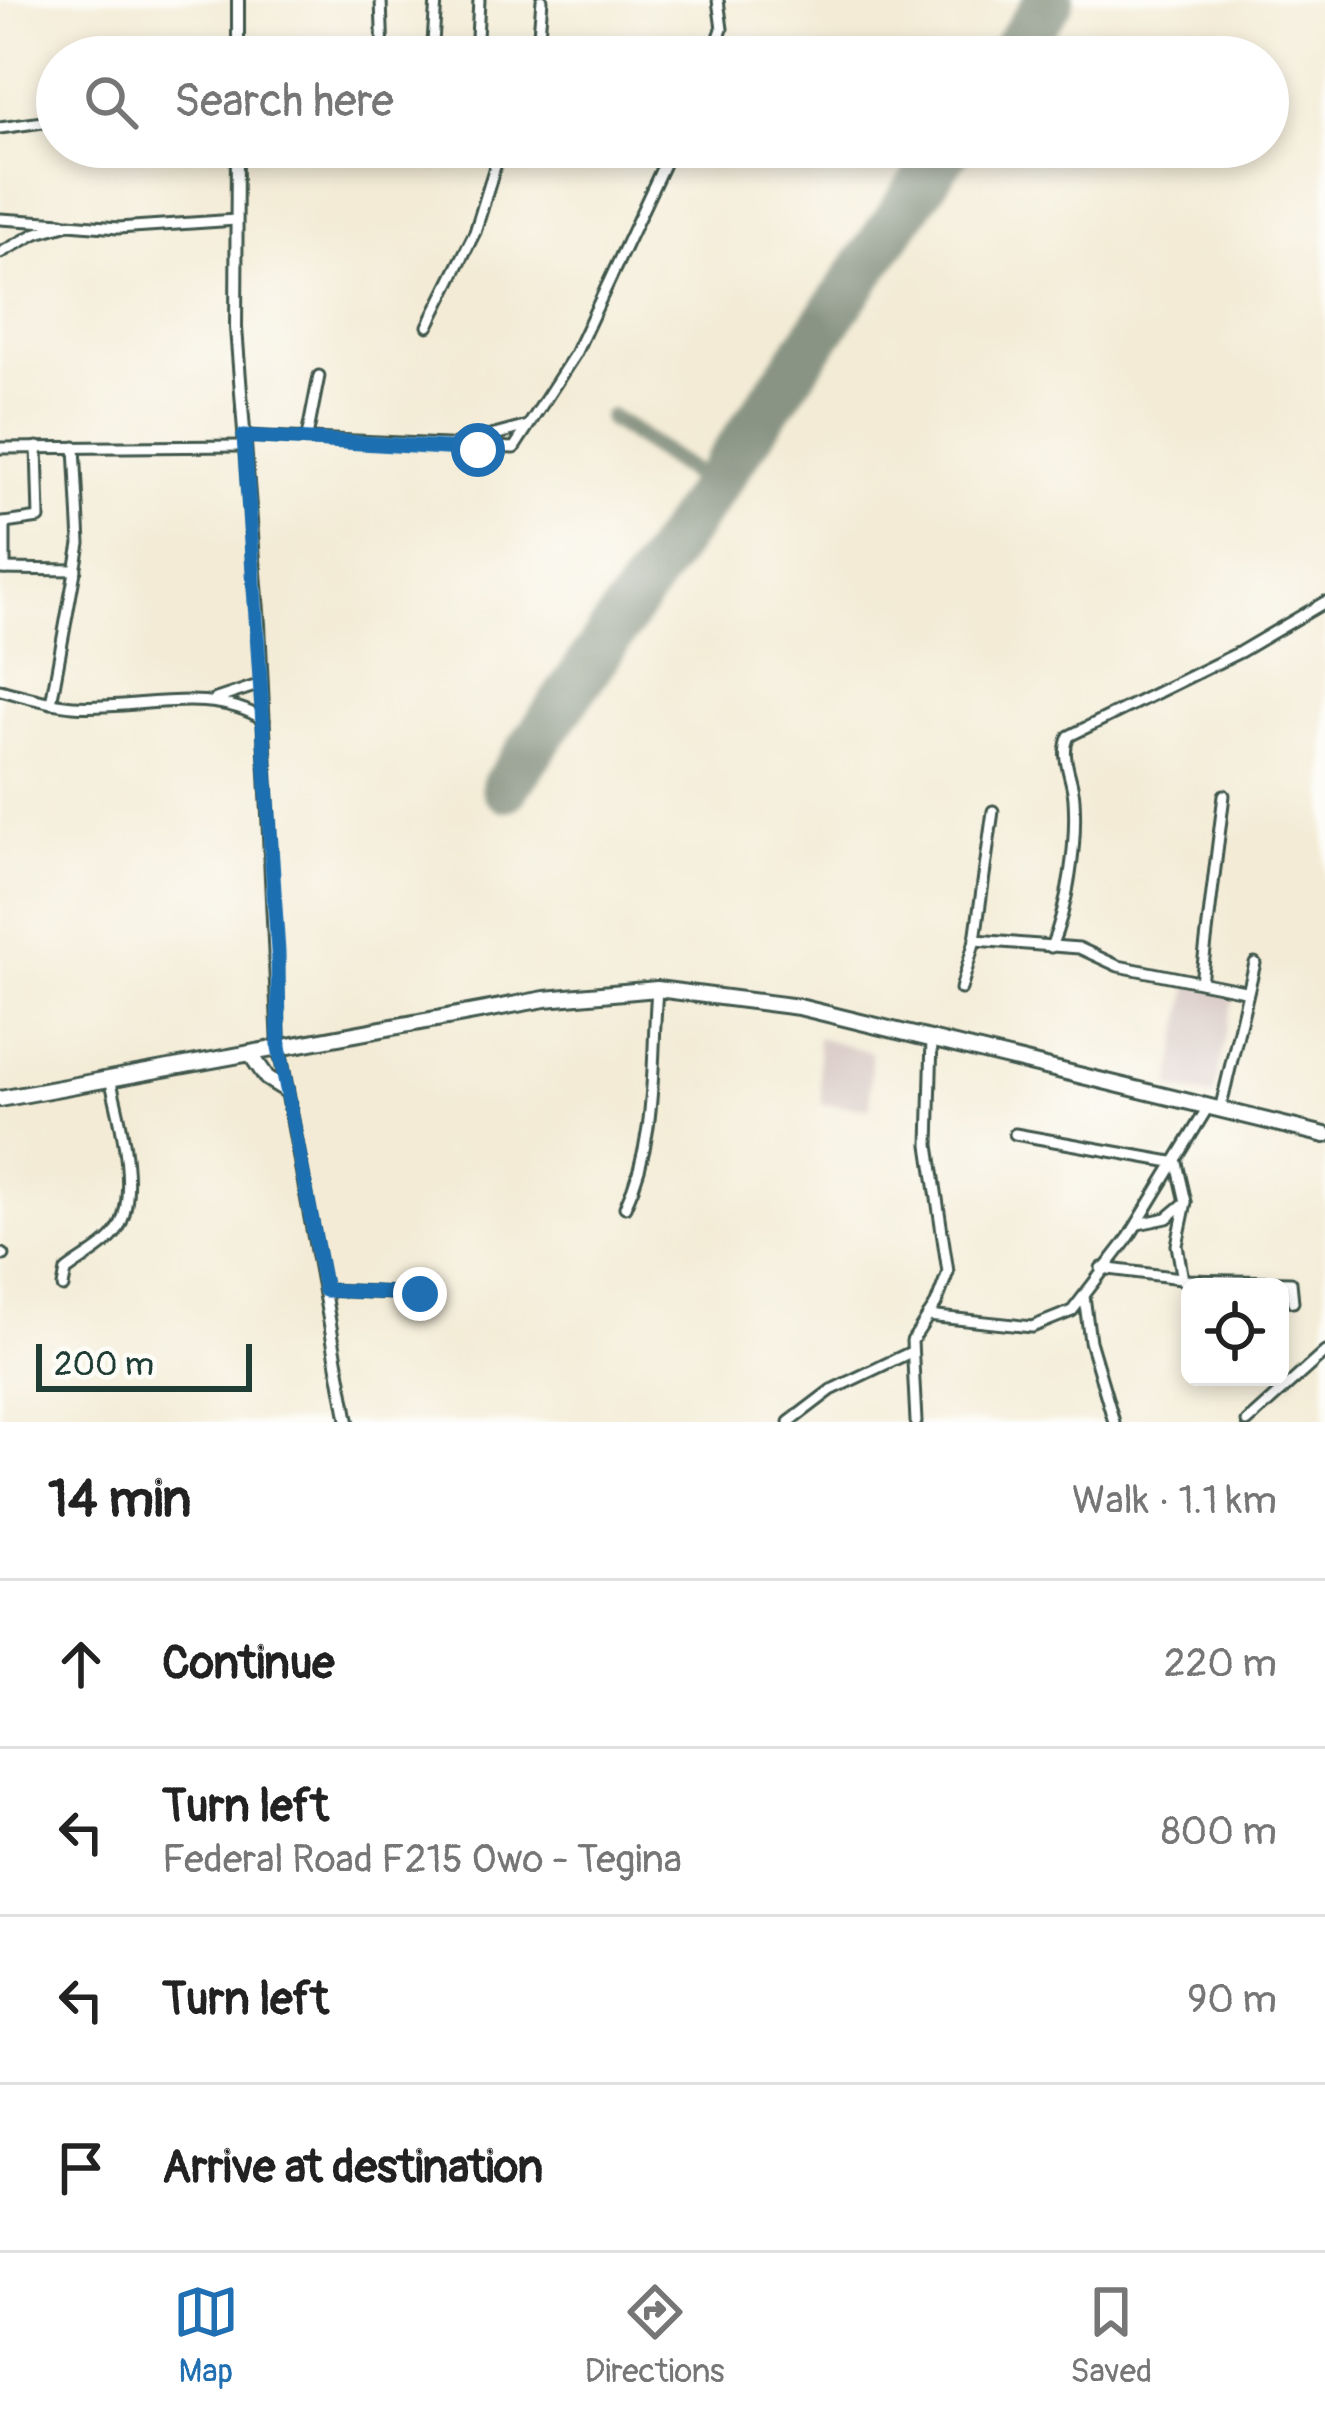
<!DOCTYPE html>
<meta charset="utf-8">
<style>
body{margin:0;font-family:Pangolin,sans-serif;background:#f6f6f6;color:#222}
.controls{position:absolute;right:36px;bottom:36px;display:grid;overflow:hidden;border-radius:18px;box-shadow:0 6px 18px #0003}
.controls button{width:108px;height:108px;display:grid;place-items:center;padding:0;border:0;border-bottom:3px solid #e0e0e0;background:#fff;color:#222;font:60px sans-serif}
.scale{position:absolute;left:36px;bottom:30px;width:216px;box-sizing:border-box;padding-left:12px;border:6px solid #1f3d34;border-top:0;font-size:33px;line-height:42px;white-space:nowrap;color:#1f3d34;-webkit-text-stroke:9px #fdfcf7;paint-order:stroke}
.stop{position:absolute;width:36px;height:36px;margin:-27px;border:9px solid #1f6fb2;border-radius:50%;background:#fff}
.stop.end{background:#1f6fb2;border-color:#fff;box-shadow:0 3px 12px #0008}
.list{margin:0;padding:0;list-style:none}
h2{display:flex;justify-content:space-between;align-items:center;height:156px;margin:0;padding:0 48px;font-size:51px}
h2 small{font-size:39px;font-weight:400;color:#767676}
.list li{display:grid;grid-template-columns:78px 1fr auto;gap:36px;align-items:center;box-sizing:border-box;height:168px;padding:0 48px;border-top:3px solid #e0e0e0}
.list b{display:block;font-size:45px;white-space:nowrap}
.list p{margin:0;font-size:39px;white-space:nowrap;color:#767676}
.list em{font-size:39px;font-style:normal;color:#767676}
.icon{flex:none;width:66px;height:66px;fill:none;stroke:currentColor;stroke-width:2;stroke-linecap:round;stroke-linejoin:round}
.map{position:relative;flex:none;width:1325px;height:1422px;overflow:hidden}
.search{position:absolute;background:#fff;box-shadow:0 6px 18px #0003;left:36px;right:36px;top:36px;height:132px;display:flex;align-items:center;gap:30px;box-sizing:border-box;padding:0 42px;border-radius:66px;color:#767676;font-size:45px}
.sheet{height:828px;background:#fff}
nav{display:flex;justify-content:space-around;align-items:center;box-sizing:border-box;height:168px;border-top:3px solid #e0e0e0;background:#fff;font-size:33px;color:#767676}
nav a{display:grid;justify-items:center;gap:6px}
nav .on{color:#1f6fb2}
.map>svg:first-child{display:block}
</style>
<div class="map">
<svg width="1325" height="1422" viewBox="0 0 1325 1422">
<rect width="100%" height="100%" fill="#fdfcf7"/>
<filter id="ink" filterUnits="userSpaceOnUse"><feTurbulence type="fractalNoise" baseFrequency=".00833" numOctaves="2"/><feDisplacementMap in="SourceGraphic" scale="24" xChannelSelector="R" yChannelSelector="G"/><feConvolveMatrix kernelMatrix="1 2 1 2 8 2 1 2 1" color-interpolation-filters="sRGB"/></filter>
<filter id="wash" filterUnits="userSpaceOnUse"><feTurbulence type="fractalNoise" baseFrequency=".004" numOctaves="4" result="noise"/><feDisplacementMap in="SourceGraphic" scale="48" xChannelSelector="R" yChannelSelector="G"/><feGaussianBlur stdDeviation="2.7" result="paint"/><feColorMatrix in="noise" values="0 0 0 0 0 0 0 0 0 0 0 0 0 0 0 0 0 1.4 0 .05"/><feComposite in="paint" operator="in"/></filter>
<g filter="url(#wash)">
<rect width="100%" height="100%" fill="#f3ebd5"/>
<!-- industrial -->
<g fill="#d1c0bc">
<path d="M1189,984L1234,994L1213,1097L1170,1087Z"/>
<path d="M817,1037L871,1052L870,1108L822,1104Z"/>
</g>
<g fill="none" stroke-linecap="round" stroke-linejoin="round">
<!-- taxiway -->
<path stroke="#899484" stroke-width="18" d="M611,418L713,486"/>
<!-- runway -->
<g stroke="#899484" stroke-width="48">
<path d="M1010,57L1050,0"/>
<path d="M505,787L948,147"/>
</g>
</g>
</g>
<g filter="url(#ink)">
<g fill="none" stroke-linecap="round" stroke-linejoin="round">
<!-- minor casing -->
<g stroke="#3f574c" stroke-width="15">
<g id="minor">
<path d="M381,0L383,57"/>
<path d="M432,57L436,0"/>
<path d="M476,57L479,0"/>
<path d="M537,57L542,0"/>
<path d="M712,57L722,29L718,0"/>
<path d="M0,128L57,120"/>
<path d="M0,219L63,223"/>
<path d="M0,253L37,233L69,224L118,228L236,220"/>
<path d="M428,326L475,232L501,147"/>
<path d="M244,436L514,448L575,354L672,147"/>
<path d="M307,437L319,376"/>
<path d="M461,444L528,426"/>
<path d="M0,448L245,446"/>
<path d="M0,523H5V569"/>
<path d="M5,523L39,518L37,447"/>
<path d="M0,569L76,570"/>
<path d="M0,690C24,696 48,704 73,706C134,711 210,684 264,720"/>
<path d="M216,699L261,684"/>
<path d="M51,703L80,544L75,447"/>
<path d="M975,940L1079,948L1118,966L1245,991"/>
<path d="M1051,947C1068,906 1077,845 1074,799C1073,777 1059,757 1069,736L1240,652L1325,602"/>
<path d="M1201,982L1224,795"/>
<path d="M961,989L975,940L993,811"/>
<path d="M1220,1110L1255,963"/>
<path d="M1015,1134L1177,1163L1186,1202L1167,1218L1138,1224"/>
<path d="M1186,1202L1177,1245L1183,1280L1291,1282L1293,1302"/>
<path d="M625,1207C658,1137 651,1064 657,989"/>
<path d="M0,1253L4,1255"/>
<path d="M1101,1268L1181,1278"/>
<path d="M63,1287L66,1271C80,1260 100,1250 112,1237C143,1204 120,1118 110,1079"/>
<path d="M325,1290L420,1294"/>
<path d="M1084,1296L1090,1341L1114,1422"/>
<path d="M928,1316L1032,1327L1072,1311L1129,1237L1208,1107"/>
<path d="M789,1422L831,1390L911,1352"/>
<path d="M916,1422L912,1341L936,1304L948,1272L929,1145L932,1038"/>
<path d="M1247,1422L1325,1352"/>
</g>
</g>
<!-- major casing -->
<g stroke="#3f574c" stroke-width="16">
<g id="major">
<path d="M238,57V0"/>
<path d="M237,147L236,328L259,624L279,1047L348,1422"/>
</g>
</g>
<!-- highway casing -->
<g stroke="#3f574c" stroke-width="20">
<g id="highway">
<path d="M250,1053L267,1078L285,1089"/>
<path d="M0,1099L545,999L657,989L799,1007L1325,1135"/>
</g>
</g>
<!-- minor -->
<use href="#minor" stroke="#fff" stroke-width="9"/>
<!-- major -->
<use href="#major" stroke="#fff" stroke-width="10"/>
<!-- highway -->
<use href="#highway" stroke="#fff" stroke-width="14"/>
</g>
</g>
<g fill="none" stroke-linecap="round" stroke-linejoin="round" filter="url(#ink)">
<!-- route -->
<path stroke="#1f6fb2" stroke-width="15" d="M420,1294L325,1290L279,1047L278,952L244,436L478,450"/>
</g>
</svg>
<div class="controls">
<button><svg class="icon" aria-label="locate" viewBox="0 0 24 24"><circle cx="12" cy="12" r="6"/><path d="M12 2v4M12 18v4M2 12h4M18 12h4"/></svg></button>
</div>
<div class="scale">200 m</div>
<div class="stop" style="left:478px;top:450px"></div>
<div class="stop end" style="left:420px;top:1294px"></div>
<div class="search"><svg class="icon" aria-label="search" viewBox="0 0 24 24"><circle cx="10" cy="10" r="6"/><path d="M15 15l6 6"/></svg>Search here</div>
</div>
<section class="sheet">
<h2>14 min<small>Walk · 1.1 km</small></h2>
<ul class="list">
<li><svg class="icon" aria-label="ahead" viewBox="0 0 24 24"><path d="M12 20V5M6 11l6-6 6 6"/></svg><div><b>Continue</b></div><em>220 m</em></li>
<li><svg class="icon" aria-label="left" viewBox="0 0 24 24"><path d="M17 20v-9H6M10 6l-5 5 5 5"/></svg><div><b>Turn left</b><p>Federal Road F215 Owo - Tegina</p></div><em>800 m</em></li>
<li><svg class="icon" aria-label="left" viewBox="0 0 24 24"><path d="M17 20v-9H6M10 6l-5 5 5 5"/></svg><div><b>Turn left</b></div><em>90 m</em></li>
<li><svg class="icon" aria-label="arrive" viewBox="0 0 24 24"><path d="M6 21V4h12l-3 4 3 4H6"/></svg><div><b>Arrive at destination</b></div></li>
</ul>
</section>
<nav>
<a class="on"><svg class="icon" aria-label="map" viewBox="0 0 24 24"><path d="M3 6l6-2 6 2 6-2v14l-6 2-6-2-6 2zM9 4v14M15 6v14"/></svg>Map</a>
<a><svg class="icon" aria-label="directions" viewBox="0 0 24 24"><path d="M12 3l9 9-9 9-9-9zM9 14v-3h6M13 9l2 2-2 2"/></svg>Directions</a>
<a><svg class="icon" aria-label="saved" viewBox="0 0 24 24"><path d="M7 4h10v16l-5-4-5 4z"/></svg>Saved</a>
</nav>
